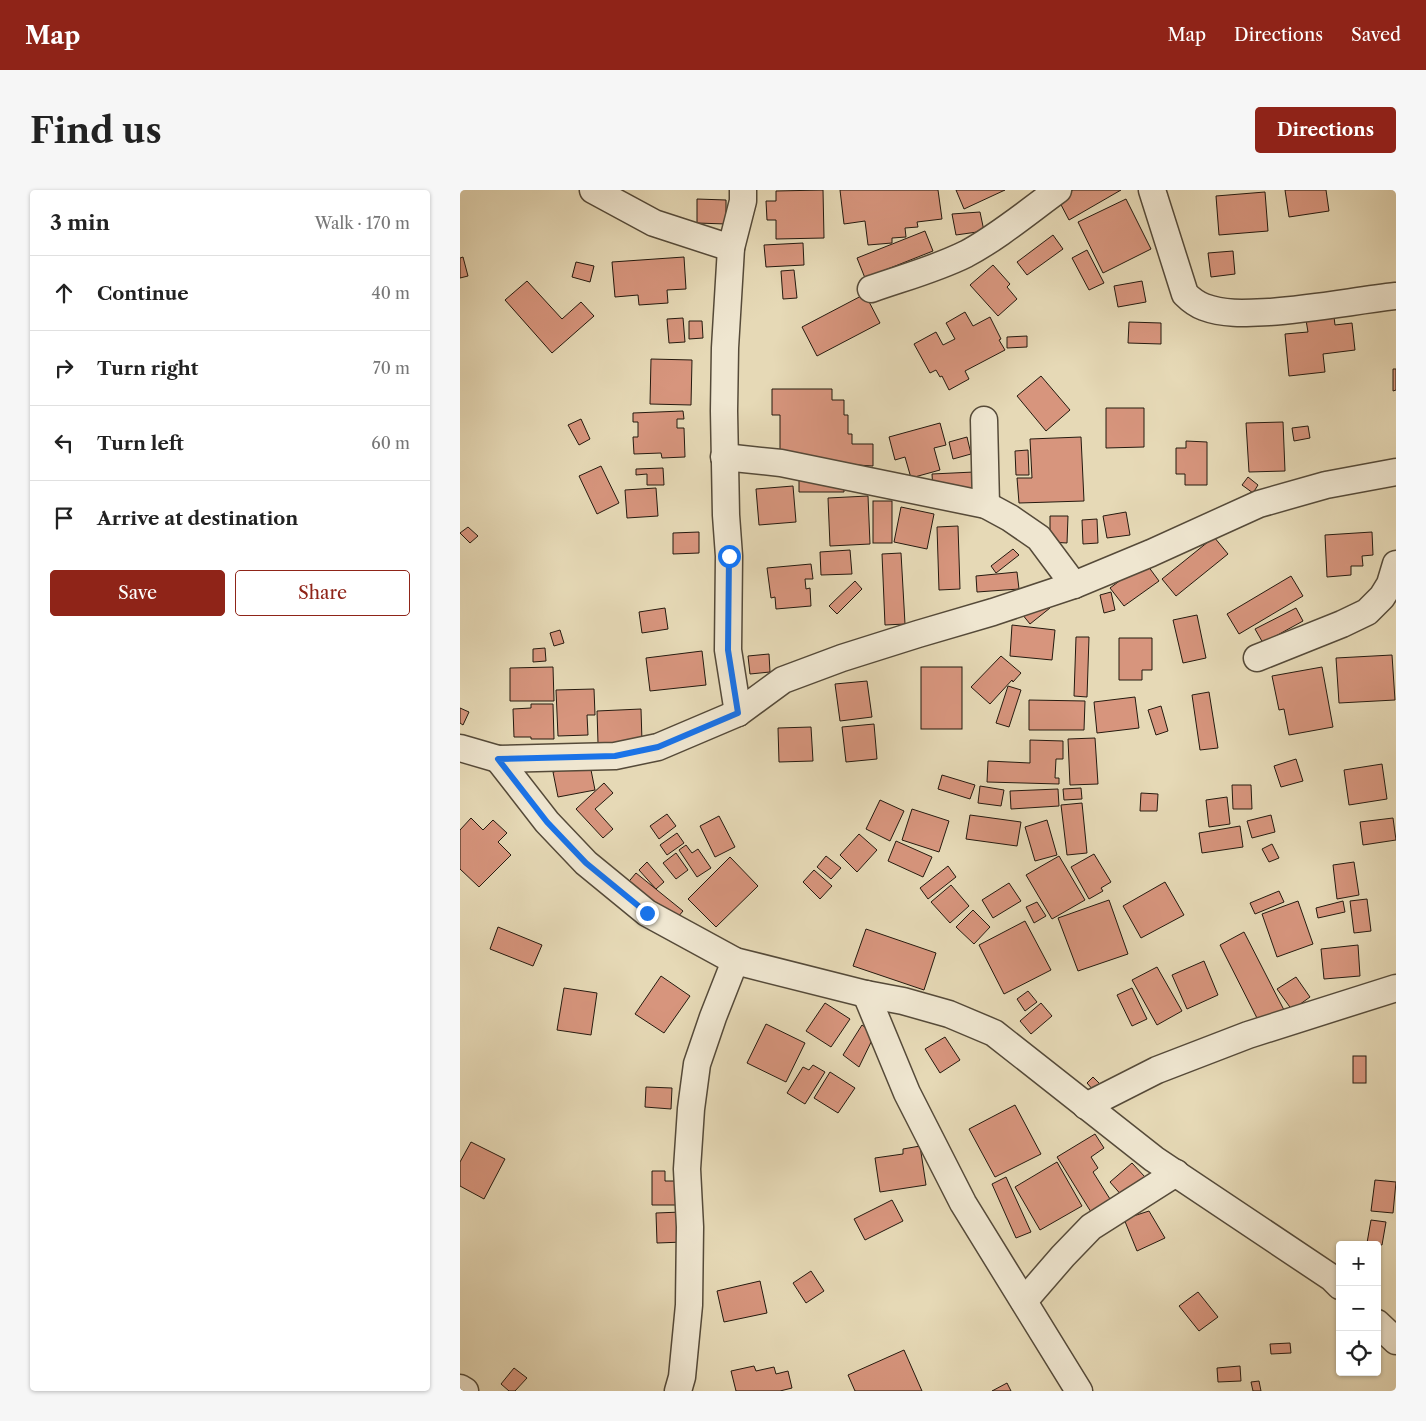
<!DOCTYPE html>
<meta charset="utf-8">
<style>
body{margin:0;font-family:"Libre Caslon Text",serif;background:#f6f6f6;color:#222}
.controls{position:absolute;right:15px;bottom:15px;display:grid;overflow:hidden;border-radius:5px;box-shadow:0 1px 4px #0004}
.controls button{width:45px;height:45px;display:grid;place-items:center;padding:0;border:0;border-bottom:1px solid #e0e0e0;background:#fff;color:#222;font:25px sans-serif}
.stop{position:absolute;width:15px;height:15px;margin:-11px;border:4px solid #1a73e8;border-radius:50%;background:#fff}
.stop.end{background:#1a73e8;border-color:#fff;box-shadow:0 1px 5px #0008}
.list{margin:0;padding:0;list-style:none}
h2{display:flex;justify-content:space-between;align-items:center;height:65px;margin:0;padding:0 20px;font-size:21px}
h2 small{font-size:16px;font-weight:400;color:#767676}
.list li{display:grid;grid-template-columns:32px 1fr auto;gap:15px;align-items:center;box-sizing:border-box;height:75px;padding:0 20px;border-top:1px solid #e0e0e0}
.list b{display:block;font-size:19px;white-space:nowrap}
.list em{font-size:16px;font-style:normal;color:#767676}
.actions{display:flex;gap:10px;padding:15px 20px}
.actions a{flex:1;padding:11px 0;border:1px solid #8f2418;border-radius:5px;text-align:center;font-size:18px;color:#8f2418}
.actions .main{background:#8f2418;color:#fff}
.icon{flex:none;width:28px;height:28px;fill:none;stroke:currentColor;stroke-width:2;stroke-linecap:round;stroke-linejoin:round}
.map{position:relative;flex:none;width:936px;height:1201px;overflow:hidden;border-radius:5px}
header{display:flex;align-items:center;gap:30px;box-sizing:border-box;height:70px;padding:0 25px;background:#8f2418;color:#fff}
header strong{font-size:24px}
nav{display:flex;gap:28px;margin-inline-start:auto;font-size:18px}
.intro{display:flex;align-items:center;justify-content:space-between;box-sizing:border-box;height:120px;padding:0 30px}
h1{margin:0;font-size:35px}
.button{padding:12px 22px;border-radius:5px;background:#8f2418;color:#fff;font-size:18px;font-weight:700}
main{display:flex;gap:30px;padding:0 30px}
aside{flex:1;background:#fff;border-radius:5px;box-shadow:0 1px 4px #0004}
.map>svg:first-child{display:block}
</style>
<header>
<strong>Map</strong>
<nav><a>Map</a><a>Directions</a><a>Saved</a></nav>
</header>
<div class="intro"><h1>Find us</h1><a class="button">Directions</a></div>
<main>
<aside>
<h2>3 min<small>Walk · 170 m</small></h2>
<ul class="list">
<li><svg class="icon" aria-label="ahead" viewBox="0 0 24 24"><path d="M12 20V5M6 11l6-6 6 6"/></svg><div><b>Continue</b></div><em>40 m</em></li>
<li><svg class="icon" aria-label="right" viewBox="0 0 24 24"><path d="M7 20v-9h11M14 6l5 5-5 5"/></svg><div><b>Turn right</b></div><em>70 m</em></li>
<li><svg class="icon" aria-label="left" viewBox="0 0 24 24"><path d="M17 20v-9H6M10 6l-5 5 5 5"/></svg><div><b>Turn left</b></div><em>60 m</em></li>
<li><svg class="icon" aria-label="arrive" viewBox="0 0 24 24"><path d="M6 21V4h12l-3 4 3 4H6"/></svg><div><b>Arrive at destination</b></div></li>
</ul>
<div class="actions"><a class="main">Save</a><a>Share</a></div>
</aside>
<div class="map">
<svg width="936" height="1201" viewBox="0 0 936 1201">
<rect width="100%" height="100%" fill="#e6d9b6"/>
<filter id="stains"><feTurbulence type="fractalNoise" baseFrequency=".004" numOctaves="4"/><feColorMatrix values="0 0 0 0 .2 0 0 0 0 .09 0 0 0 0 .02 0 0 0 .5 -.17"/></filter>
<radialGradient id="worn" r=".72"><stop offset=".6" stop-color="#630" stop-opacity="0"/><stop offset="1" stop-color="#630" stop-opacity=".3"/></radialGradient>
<!-- building -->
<g fill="#d7957d" stroke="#251a0f">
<path d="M363,0L364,48L316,49V30H307L306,11H316V1Z"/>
<path d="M380,0H478L482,29L457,32L458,37L445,38L446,47L432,48V53L408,55L405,31L384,34Z"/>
<path d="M496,0H545L504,19Z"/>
<path d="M613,0H661L609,30L598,9Z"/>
<path d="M825,0H866L869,21L829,27Z"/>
<path d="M805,2L808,41L759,45L756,6Z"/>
<path d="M237,9L266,10V34L237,33Z"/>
<path d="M666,9L691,59L643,83L618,32Z"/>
<path d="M520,22L524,41L496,45L492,24Z"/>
<path d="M465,41L473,61L405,88L397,68Z"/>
<path d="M593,45L603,59L567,85L557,72Z"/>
<path d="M343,53L344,75L306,77L304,55Z"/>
<path d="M627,60L644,93L629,100L612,68Z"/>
<path d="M773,61L775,84L751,87L748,63Z"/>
<path d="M3,67L8,86L0,88V68Z"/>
<path d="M224,67L226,99L207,100L208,113L179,115L178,105L155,107L152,72Z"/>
<path d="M116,72L134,76L130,92L112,87Z"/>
<path d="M533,75L550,94L547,97L557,109L538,126L510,95Z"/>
<path d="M334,80L337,108L323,109L321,81Z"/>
<path d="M67,91L102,129L121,112L134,126L92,163L45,110Z"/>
<path d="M682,91L686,112L658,117L654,96Z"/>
<path d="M405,104L420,133L357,166L342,137Z"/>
<path d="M505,122L513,136L530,127L541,149L539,150L545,160L505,181L509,189L489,200L482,186L480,187L476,180L470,183L454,154L476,142L483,155L495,149L486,133Z"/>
<path d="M874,127L875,135L892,133L895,160L863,164L865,182L829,186L825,144L848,142L846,130Z"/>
<path d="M223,128L225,152L209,153L207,129Z"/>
<path d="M229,131H242L243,148L229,149Z"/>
<path d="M669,132L701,133V154L668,153Z"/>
<path d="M567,146V157L547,158V147Z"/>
<path d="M191,169L232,170L231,215L190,214Z"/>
<path d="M933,179H936V200L933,201Z"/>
<path d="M581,186L610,220L586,241L557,206Z"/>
<path d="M312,199H372V210H384V225H388V244H392V254H413V276L320,270V225H312Z"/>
<path d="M646,218H684V257L646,258Z"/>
<path d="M223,221L224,229H217V238H224L225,267L202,268L201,263L174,264L173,247H178V232H173V223Z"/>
<path d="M121,229L130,249L119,255L108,235Z"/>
<path d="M823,232L825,281L789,282L786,233Z"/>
<path d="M480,233L486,255L474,258L480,280L451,288L445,267L435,270L429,247Z"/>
<path d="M848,236L850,248L834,251L832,238Z"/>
<path d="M507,247L511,264L493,269L489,252Z"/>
<path d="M621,247L624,311L559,313L557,288H572L570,249Z"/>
<path d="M726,251L747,252V295H725V284H716V258H726Z"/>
<path d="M568,260L569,285H556L555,261Z"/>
<path d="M141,276L159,313L137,324L119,286Z"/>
<path d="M203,278L204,295H187V284L176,285V279Z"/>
<path d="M514,282L515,298L473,301L472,284Z"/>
<path d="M339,286L384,287V302H339Z"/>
<path d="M788,287L798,295L793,303L782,295Z"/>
<path d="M333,296L336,332L299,335L296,299Z"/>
<path d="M196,298L198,326L167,328L165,300Z"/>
<path d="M408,306L410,354L370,356L368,308Z"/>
<rect x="413" y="311" width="19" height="42"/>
<path d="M441,317L474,324L467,359L434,352Z"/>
<path d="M666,322L670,345L647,348L643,326Z"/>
<path d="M590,326H608L607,353L590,352Z"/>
<path d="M637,329L638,353L623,354L622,330Z"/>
<path d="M498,336L500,399L479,400L477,337Z"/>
<path d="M8,337L18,346L10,353L0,343Z"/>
<path d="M239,342V363L213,364V343Z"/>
<path d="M912,342L913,365L902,366L903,376H891V385L867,387L865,345Z"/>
<path d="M754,347L768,364L716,406L702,389Z"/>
<path d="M553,359L559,365L536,383L531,376Z"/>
<path d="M390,360L392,384L361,385L360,362Z"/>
<path d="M441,363L445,434L425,435L422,364Z"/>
<path d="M685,372L699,391L664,416L650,398Z"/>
<path d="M351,374L353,389H345L346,399L350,398L351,416L316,419L315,407L311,408L307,378Z"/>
<path d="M557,382L559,399L517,402L516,386Z"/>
<path d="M831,386L843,406L779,444L767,424Z"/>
<path d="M395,391L402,399L377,424L369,416Z"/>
<path d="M651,402L655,420L644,423L640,405Z"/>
<path d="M582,408L590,418L570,434L562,424Z"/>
<path d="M205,418L208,439L182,443L179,422Z"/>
<path d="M836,418L843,431L803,453L795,439Z"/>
<path d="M737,425L746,468L723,473L713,430Z"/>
<path d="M552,435L595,440L592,470L550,466Z"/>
<path d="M100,440L104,453L94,456L90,443Z"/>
<path d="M616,447H629L627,507L614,506Z"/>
<path d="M659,448H692V480H682V490H659Z"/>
<path d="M85,458L86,471L73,472V459Z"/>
<path d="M242,461L246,495L190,501L186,468Z"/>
<path d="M309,464L310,482L290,484L288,466Z"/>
<path d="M932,465L935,510L879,513L876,468Z"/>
<path d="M541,466L561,483L553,492L552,490L530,514L511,497Z"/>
<path d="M93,477L94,511H50V478Z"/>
<rect x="461" y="477" width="41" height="62"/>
<path d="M862,477L873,537L829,545L824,519L819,520L812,486Z"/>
<path d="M407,491L412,527L380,531L375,494Z"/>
<path d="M548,496L561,500L549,537L536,533Z"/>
<path d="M134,499L135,525H127L128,545L98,546L96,500Z"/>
<path d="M749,502L758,558L740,560L732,505Z"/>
<path d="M675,507L679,538L637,543L634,512Z"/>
<path d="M569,510L625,511L624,540H569Z"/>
<path d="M71,514H93L94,549H71V547H54L53,519L71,518Z"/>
<path d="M701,516L708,541L696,545L688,520Z"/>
<path d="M0,518L9,522L3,535L0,533Z"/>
<path d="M181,519L182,552L138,553L137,521Z"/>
<path d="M414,534L417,569L386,572L382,537Z"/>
<path d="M351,537L353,571L319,572L318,538Z"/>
<path d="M635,548L638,594L610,595L608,549Z"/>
<path d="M570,550L603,551V569H596L595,588H599V594L527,592L528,571L570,573Z"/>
<path d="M836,569L843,591L821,597L814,576Z"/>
<path d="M922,574L927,609L889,615L884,580Z"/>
<path d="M130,575L135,600L98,607L93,582Z"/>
<path d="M482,585L515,595L510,609L478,599Z"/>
<path d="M144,593L153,603L135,619L153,639L143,648L116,619Z"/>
<path d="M772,595H791L792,619H773Z"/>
<path d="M520,596L544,600L541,616L518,613Z"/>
<path d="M621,598L622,609L604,610L603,599Z"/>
<path d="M598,599L599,616L551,619L550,601Z"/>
<path d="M681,603L698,604L697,621H680Z"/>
<path d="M767,607L770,634L749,637L746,610Z"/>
<path d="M420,610L444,621L430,651L406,639Z"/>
<path d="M622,613L627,663L607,665L601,615Z"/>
<path d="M452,619L489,631L479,662L442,650Z"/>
<path d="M207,624L216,636L199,649L190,636Z"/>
<path d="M510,625L561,632L557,656L506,649Z"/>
<path d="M811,625L815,642L792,648L787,631Z"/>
<path d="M259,626L275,657L255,667L240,636Z"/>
<path d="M11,628L23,640L33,630L47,643L38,652L51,665L19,697L0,679V640Z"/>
<path d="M933,628L936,650L903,655L900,632Z"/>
<path d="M587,630L597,665L575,671L565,637Z"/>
<path d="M780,636L783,657L742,663L739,643Z"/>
<path d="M217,643L224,653L207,665L200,655Z"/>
<path d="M399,644L417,660L397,682L380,665Z"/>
<path d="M436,651L472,667L463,687L428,671Z"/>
<path d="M812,654L819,668L809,672L802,659Z"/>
<path d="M226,655L232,663L238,659L251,678L237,687L219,660Z"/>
<path d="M216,663L228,680L216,689L203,673Z"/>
<path d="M634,664L651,692L641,698L643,701L629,709L611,677Z"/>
<path d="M366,666L381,678L371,689L357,677Z"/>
<path d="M599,666L625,710L592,729L566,685Z"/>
<path d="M270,667L298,696L256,737L228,709Z"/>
<path d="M187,672L204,692L196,699L179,680Z"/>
<path d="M894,672L899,705L877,709L873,675Z"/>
<path d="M488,676L496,687L468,709L460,698Z"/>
<path d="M354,680L372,696L360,709L343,692Z"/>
<path d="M176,683L223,721L212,734L165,696Z"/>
<path d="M705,692L724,725L681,748L663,716Z"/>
<path d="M549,693L561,711L533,728L522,710Z"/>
<path d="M491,695L509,716L490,733L471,712Z"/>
<path d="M819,701L824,712L795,724L790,713Z"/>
<path d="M907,709L911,741L894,743L890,711Z"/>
<path d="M649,710L668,764L618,781L598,728Z"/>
<path d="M838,711L853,754L817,767L802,724Z"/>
<path d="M883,711L885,722L858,728L856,718Z"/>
<path d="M577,712L586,726L574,733L566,717Z"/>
<path d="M513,720L530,737L514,754L496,737Z"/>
<path d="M565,731L591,780L544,804L519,755Z"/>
<path d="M38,737L82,755L73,776L30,759Z"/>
<path d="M406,739L476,763L464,800L393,776Z"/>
<path d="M784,742L824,820L799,832L760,755Z"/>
<path d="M898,755L900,786L864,789L861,759Z"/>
<path d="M744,771L758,805L727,819L712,785Z"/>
<path d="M697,777L722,821L697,835L672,790Z"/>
<path d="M201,786L230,806L204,843L175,824Z"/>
<path d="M836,787L850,807L832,820L817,799Z"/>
<path d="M104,798L137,803L131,845L97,840Z"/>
<path d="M672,798L687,829L672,836L657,805Z"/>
<path d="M568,801L577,812L565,821L557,809Z"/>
<path d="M365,813L390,829L371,857L346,841Z"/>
<path d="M581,813L592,826L571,844L560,831Z"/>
<path d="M306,834L345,853L326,892L287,873Z"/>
<path d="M402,835L415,844L399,877L383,865Z"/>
<path d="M485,847L500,870L480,883L465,859Z"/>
<rect x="893" y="866" width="13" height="27"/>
<path d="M353,875L365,882L345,914L327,903L343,877L349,880Z"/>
<path d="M370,882L395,898L378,923L354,908Z"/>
<path d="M633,887L640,894L634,901L627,893Z"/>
<path d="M186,897L212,898L211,919L185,917Z"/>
<path d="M555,915L581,964L535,987L509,939Z"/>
<path d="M635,944L644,958L631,967L638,978L633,982L650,1009L631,1022L597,967Z"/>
<path d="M11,952L45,969L24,1009L0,996V972Z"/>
<path d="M460,956L466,995L420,1002L415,968L443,964V959Z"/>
<path d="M597,972L622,1016L580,1040L555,997Z"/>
<path d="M672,973L685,987L663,1007L650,992Z"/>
<path d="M192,981H205V991H216V1015H192Z"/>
<path d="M546,987L571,1042L556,1048L532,994Z"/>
<path d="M915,990L936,992L933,1023L911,1021Z"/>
<path d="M432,1010L443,1031L405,1050L394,1029Z"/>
<path d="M689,1021L705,1048L677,1061L664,1029Z"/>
<path d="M222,1022L224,1052L197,1053L196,1023Z"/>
<path d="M911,1030L926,1032L922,1055L907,1053Z"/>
<path d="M351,1081L364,1101L346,1113L333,1093Z"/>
<path d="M300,1091L307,1123L264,1132L257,1101Z"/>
<path d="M738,1102L758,1127L739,1141L719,1116Z"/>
<path d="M830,1153L831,1163L811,1164L810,1154Z"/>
<path d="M444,1160L462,1201H395L388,1185Z"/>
<path d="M294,1176L296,1181L314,1177L316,1184L328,1181L332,1198L320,1201H276L271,1181Z"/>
<path d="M780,1176L781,1191L758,1192L757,1178Z"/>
<path d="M54,1178L67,1188L55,1201H49L41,1194Z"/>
<path d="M799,1191L801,1201H793L791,1192Z"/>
<path d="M547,1193L551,1201H532Z"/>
</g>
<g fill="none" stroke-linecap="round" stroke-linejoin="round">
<!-- street casing -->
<g stroke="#554a39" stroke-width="29">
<g id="street">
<path d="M133,0L194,33L271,58"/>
<path d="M692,0L725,104C731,110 736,114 744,117C765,125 788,123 809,122C852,119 894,111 936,106"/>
<path d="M411,99C442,88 476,79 506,64C538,47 569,21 598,0"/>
<path d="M524,230L526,315"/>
<path d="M264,267L321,273L526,315L550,328L579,348L614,395"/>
<path d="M797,468L882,434L907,422L922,407L930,394L936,374"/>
<path d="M278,523L268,460L269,366L266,325L264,221L265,158L271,58L283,11V0"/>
<path d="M0,558L38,569L155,566L198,557L278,523L323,490L382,468L458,444L533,422L614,395L691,363L799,314L866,295L936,282"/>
<path d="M38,569L87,632L126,673L187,723L275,771L406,804L443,811L489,824L534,843L694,969L872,1088L880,1096"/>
<path d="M406,804L447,903L503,1013L619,1201"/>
<path d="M626,916L697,880L788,845L936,798"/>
<path d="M564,1111L603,1066L631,1037L716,983"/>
<path d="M917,1133L936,1151"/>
<path d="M0,1198L5,1201"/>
<path d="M218,1201L222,1187L229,1115L230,1037L227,979L231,919L237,874L253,827L275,771"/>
</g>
</g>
<!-- street -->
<use href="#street" stroke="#efe6d0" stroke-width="26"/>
</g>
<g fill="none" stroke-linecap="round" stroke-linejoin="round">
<!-- route -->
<path stroke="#1a73e8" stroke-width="6" d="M187,723L126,673L87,632L38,569L155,566L198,557L278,523L268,460L269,366"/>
</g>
<rect width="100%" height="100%" filter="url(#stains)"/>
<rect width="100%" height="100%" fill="url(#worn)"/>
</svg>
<div class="controls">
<button>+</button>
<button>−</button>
<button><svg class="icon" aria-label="locate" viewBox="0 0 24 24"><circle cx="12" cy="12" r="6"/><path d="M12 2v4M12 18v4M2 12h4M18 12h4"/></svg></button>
</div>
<div class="stop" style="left:269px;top:366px"></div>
<div class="stop end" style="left:187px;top:723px"></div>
</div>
</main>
